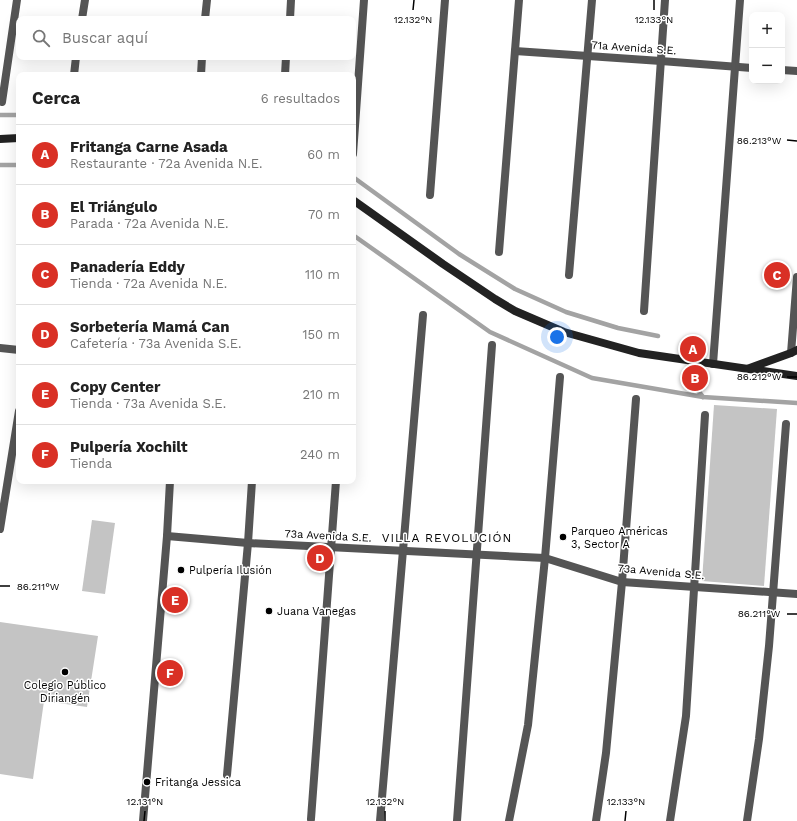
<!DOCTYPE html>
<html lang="es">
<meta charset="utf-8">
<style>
body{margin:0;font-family:"Work Sans",sans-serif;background:#f6f6f6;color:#222}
.controls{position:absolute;right:12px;top:12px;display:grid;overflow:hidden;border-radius:8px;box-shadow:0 4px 16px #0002}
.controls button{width:36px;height:36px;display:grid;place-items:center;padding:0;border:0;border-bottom:1px solid #e0e0e0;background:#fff;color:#222;font:20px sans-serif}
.you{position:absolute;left:557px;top:337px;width:14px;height:14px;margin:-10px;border:3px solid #fff;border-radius:50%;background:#1a73e8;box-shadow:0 0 0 6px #1a73e833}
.badge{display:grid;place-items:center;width:26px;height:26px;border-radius:50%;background:#d93025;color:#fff;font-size:13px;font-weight:700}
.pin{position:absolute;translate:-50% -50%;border:2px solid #fff;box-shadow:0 1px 4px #0006}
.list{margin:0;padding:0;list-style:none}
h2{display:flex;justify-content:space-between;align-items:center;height:52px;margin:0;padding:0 16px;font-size:17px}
h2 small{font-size:13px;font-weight:400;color:#767676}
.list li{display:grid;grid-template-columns:26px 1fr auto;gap:12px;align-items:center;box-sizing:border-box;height:60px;padding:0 16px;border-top:1px solid #e0e0e0}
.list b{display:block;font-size:15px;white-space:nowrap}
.list p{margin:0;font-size:13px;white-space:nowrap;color:#767676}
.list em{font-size:13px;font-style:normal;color:#767676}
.icon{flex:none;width:22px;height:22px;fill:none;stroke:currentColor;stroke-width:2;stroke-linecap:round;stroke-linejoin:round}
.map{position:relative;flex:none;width:797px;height:821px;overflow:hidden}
.search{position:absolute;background:#fff;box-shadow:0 4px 16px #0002;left:16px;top:16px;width:340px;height:44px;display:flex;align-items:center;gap:10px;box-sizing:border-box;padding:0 14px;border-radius:8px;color:#767676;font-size:15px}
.panel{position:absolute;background:#fff;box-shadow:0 4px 16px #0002;left:16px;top:72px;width:340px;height:412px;border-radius:8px}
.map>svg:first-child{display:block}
</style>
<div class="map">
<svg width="797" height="821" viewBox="0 0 797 821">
<rect width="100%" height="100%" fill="#fff"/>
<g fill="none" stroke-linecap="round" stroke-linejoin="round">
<!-- stream -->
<g stroke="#a3a3a3" stroke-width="4.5">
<path d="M0,115H19"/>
<path d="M0,165H19"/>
<path d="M353,177L459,254L515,289L566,312L618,328L658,336"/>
<path d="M353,235L490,332L592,378L703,397L797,403"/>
<path d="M696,388L703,397"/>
</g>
</g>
<!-- building -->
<g fill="#c4c4c4">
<path d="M714,405L777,409L764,586L702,581Z"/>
<path d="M92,520L115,523L105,594L82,591Z"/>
<path d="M0,622L98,636L87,707L44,701L33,779L0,774Z"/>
</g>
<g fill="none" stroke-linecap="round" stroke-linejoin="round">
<!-- street -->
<g stroke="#555" stroke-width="8">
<path d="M82,19L85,0"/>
<path d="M205,19L207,0"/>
<path d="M290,19L291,0"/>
<path d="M515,51L661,61L752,68"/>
<path d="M782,70L797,71"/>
<path d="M74,75L76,57"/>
<path d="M201,75L202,57"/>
<path d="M285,75L286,57"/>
<path d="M2,102L17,0"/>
<path d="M353,154L364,0"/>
<path d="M430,195L445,0"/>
<path d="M499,252L519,0"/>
<path d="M569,275L592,0"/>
<path d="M644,311L665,0"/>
<path d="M0,348L19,350"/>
<path d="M791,353L797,277"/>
<path d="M713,364L740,0"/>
<path d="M0,529L19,411"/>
<path d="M167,536L248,543L545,558L622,582L797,594"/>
<path d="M227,775L248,543L252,481"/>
<path d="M311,819L336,481"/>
<path d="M143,821L167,536L170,481"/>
<path d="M380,821L423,315"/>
<path d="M457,821L492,345"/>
<path d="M509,821L528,725L545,558L560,377"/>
<path d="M596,821L606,753L622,582L636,399"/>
<path d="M670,821L686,716L705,415"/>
<path d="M747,821L759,739L769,646L786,424"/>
</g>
<!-- secondary -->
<g stroke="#222" stroke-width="8">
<path d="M0,139L19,138"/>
<path d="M353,200L443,264L495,299L515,311L564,332L639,353L797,376"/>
<path d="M747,369L791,353L797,350"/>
</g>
</g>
<!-- ticks -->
<path fill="none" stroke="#000" stroke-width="1.5" d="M413,10L414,0M654,10V0M787,140L797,141M787,377H797M0,586H10M787,614H797M144,821L145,811M385,821V811M625,821L626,811"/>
<!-- markers -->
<g fill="#000" stroke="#fff" stroke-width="1.5">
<circle cx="563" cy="537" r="4"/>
<circle cx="181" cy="570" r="4"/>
<circle cx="269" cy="611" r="4"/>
<circle cx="65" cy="672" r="4"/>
<circle cx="147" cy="782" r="4"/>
</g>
<g text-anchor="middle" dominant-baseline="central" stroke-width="3" stroke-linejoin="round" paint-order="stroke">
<!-- street labels -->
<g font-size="11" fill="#000" stroke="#fff">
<text transform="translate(634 48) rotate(4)">71a Avenida S.E.</text>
<text transform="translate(328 536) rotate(3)">73a Avenida S.E.</text>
<text transform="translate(661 572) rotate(5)">73a Avenida S.E.</text>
</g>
<!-- poi labels -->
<g font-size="11" fill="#000" stroke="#fff" text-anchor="start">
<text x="571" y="531">Parqueo Américas<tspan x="571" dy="13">3, Sector A</tspan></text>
<text x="189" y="570">Pulpería Ilusión</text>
<text x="277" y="611">Juana Vanegas</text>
<text x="65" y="685" text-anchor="middle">Colegio Público<tspan x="65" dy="13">Diriangén</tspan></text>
<text x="155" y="782">Fritanga Jessica</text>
</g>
<!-- neighbourhood labels -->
<g font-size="12" letter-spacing="1" fill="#000" stroke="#fff">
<text x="447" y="538">VILLA REVOLUCIÓN</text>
</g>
</g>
<g font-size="10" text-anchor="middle" fill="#000" stroke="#fff" stroke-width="3" stroke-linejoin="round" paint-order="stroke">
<text x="413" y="23">12.132°N</text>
<text x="654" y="23">12.133°N</text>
<text x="759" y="144">86.213°W</text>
<text x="759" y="380">86.212°W</text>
<text x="38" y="590">86.211°W</text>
<text x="759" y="617">86.211°W</text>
<text x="145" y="805">12.131°N</text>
<text x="385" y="805">12.132°N</text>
<text x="626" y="805">12.133°N</text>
</g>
</svg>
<div class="controls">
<button>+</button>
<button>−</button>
</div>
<div class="you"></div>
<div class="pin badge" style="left:693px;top:349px">A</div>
<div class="pin badge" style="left:695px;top:378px">B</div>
<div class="pin badge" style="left:777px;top:275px">C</div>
<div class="pin badge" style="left:320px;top:558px">D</div>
<div class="pin badge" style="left:175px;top:600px">E</div>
<div class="pin badge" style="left:170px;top:673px">F</div>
<div class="search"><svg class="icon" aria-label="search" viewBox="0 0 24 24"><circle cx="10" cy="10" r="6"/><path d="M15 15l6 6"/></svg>Buscar aquí</div>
<section class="panel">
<h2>Cerca<small>6 resultados</small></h2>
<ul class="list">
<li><span class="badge">A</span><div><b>Fritanga Carne Asada</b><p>Restaurante · 72a Avenida N.E.</p></div><em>60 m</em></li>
<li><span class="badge">B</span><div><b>El Triángulo</b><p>Parada · 72a Avenida N.E.</p></div><em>70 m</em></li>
<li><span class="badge">C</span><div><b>Panadería Eddy</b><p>Tienda · 72a Avenida N.E.</p></div><em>110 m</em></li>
<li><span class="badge">D</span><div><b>Sorbetería Mamá Can</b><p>Cafetería · 73a Avenida S.E.</p></div><em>150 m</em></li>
<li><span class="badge">E</span><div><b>Copy Center</b><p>Tienda · 73a Avenida S.E.</p></div><em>210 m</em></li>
<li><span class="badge">F</span><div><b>Pulpería Xochilt</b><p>Tienda</p></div><em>240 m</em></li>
</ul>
</section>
</div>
